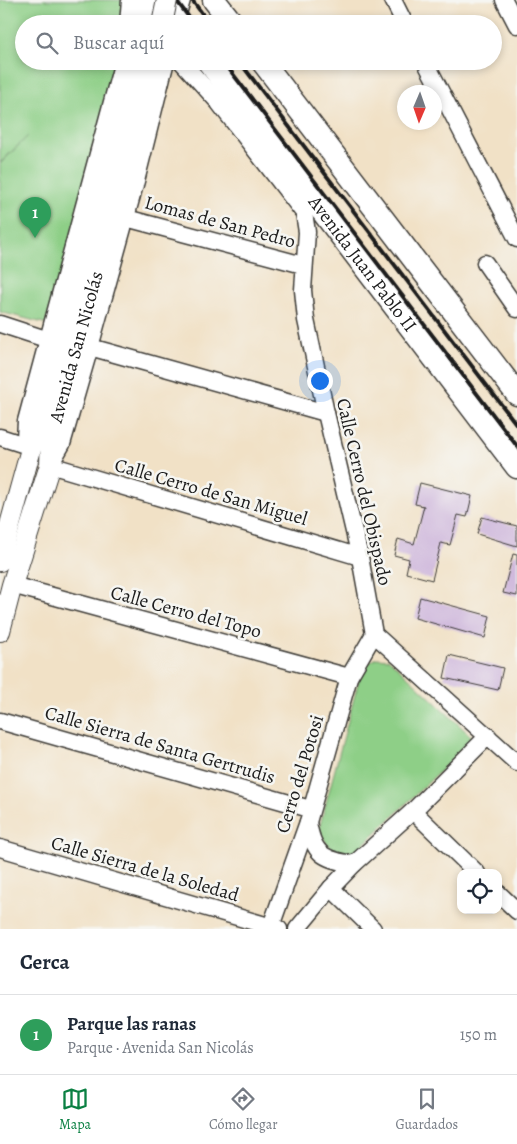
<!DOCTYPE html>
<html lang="es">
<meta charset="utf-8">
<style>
body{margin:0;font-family:Alegreya,serif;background:#f2f2f3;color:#1f2937}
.controls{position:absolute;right:15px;bottom:15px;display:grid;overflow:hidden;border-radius:10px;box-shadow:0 2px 8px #0003}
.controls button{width:45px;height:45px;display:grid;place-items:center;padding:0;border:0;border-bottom:1px solid #e0e1e3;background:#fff;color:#1f2937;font:25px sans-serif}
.compass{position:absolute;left:397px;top:85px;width:45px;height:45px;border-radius:50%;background:#fff;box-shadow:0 2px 8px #0003;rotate:182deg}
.you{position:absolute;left:319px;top:380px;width:18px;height:18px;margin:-12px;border:4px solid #fff;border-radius:50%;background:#1a73e8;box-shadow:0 0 0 8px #1a73e833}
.badge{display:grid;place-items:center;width:32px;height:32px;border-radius:50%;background:#0b8043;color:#fff;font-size:16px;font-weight:700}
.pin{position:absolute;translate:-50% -41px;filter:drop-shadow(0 1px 2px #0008)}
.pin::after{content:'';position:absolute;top:26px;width:18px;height:15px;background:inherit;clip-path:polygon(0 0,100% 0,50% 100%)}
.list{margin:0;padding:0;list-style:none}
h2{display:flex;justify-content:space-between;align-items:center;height:65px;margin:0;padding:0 20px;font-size:21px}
h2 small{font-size:16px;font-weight:400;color:#747a83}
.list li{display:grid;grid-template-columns:32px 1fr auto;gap:15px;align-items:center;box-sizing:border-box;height:80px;padding:0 20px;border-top:1px solid #e0e1e3}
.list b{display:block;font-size:19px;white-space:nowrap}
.list p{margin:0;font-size:16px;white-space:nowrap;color:#747a83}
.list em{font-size:16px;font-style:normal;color:#747a83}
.icon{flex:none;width:28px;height:28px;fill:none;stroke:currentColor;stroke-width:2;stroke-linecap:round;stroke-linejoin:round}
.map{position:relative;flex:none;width:517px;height:929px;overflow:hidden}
.search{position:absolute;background:#fff;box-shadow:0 2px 8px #0003;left:15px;right:15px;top:15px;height:55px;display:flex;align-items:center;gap:12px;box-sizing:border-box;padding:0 18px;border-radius:28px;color:#747a83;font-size:19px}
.sheet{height:145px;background:#fff}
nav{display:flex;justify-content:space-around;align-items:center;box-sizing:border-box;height:70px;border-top:1px solid #e0e1e3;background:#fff;font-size:14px;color:#747a83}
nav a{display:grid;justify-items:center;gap:2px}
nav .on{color:#0b8043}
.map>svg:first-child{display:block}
</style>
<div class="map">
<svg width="517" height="929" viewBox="0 0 517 929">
<rect width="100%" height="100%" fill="#f6f6f2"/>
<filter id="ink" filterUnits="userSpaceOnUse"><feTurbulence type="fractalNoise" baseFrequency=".02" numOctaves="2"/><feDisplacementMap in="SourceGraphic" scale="10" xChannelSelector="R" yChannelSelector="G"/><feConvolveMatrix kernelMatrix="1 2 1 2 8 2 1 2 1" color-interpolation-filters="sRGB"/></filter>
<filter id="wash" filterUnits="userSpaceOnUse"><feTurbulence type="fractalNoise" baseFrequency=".0096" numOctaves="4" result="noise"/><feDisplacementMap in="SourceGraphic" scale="20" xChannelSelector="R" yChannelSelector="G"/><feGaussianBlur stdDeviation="1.12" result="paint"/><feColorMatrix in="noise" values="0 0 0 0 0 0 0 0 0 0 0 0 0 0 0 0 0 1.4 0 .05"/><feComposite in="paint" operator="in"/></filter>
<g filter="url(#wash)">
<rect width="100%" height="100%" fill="#f1e1c6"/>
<!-- green -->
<g fill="#8ecf87" stroke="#557652">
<path d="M0,0H130L134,24H24V61H121L47,324L0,312V164L28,136L0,163Z"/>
<path d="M377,658L389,659L474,739L350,857C333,853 325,844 319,829L361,672L368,663Z"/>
</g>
<g id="blocks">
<!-- building -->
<g fill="#cab0d9">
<path d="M420,483L472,496L467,517L458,515L450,545L441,543L432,580L406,573L409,559L394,555L398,539L414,544L424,506L415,504Z"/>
<path d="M482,517L517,526V546L477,534Z"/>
<path d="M513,554L517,555V596L503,593Z"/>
<path d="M420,597L490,616L485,638L415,618Z"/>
<path d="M449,655L503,668L498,690L444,678Z"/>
</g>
</g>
</g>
<g filter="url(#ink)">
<use href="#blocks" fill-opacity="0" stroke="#3c3a36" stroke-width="1"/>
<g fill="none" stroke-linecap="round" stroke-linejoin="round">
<!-- minor casing -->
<g stroke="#3c3a36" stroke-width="19">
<g id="minor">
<path d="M393,0L405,24"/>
<path d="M504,0L517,25"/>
<path d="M175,24L182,0"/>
<path d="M166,61L136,181L90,347L62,444L50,465L360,557"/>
<path d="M181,61L219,103L304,213L307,232L303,290L306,320L326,413L360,557L374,634L517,763"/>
<path d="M425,61L517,239"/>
<path d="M126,218L303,265"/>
<path d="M485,263L517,309"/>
<path d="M0,324L49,340"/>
<path d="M90,347L326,413"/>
<path d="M0,437L31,447"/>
<path d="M31,447L25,439L26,421L123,61"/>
<path d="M12,585L349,677"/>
<path d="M0,721L310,809"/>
<path d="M413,811L477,873"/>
<path d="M308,822C313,853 322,860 354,864"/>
<path d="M0,848L279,929"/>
<path d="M331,888L373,929"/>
<path d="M498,893L517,911"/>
<path d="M270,929L308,822L349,677L374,634"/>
<path d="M297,929L331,888L354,864L413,811L488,736"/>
</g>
</g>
<!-- tertiary casing -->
<g stroke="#3c3a36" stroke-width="22">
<g id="tertiary">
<path d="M145,24L151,0"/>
<path d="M0,561L108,171L136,61"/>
<path id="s1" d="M0,631L12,585L50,465L51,438L138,125L153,61"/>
</g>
</g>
<!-- secondary casing -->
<g stroke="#3c3a36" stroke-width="25">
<g id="secondary">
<path d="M159,0L179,24"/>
<path d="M214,0L233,24"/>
<path d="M131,24L133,0"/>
<path id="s2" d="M208,61L517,467"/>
<path d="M262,61L517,394"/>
</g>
</g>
<!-- minor -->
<use href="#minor" stroke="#fff" stroke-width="16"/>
<!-- tertiary -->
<use href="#tertiary" stroke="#fff" stroke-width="20"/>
<!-- secondary -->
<use href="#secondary" stroke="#fff" stroke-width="22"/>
<!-- rail -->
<g stroke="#1c1c1c" stroke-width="4">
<path d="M176,0L194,24"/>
<path d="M192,0L210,24"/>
<path d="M223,61L517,446"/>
<path d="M239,61L517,425"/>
</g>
<!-- tertiary-bridge casing -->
<g stroke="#3c3a36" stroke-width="22" stroke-linecap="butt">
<path id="tertiary-bridge" d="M162,24L167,0"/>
</g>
<!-- tertiary-bridge -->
<use href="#tertiary-bridge" stroke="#fff" stroke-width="20"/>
</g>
</g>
<g text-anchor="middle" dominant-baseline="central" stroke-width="5" stroke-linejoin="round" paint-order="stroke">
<!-- street labels -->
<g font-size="19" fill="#1c1c1c" stroke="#f6f6f2">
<text transform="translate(220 222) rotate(15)">Lomas de San Pedro</text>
<text stroke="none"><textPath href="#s2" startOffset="255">Avenida Juan Pablo II</textPath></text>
<text stroke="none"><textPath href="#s1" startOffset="295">Avenida San Nicolás</textPath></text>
<text transform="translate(211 492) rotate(16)">Calle Cerro de San Miguel</text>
<text transform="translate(364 492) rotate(77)">Calle Cerro del Obispado</text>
<text transform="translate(186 612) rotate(15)">Calle Cerro del Topo</text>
<text transform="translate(160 745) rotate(16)">Calle Sierra de Santa Gertrudis</text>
<text transform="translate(300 774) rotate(-73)">Cerro del Potosi</text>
<text transform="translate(145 869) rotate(16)">Calle Sierra de la Soledad</text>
</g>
</g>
</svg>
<div class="controls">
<button><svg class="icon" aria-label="locate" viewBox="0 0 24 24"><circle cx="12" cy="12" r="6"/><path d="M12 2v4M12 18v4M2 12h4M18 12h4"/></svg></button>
</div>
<svg class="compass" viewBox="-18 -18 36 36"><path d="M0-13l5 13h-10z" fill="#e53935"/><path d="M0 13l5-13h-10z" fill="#747a83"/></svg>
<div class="you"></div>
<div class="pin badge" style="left:35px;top:238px;background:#2e9e5b">1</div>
<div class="search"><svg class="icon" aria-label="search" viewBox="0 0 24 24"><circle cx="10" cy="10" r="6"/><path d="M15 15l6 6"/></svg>Buscar aquí</div>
</div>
<section class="sheet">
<h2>Cerca<small></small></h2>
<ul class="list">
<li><span class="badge" style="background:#2e9e5b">1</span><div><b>Parque las ranas</b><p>Parque · Avenida San Nicolás</p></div><em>150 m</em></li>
</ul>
</section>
<nav>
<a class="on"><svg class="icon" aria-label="map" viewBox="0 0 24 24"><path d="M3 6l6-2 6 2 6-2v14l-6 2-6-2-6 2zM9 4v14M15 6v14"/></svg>Mapa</a>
<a><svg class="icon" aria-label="directions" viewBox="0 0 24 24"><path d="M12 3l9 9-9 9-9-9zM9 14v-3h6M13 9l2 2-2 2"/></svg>Cómo llegar</a>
<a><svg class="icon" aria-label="saved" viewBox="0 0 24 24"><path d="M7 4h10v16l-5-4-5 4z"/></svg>Guardados</a>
</nav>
